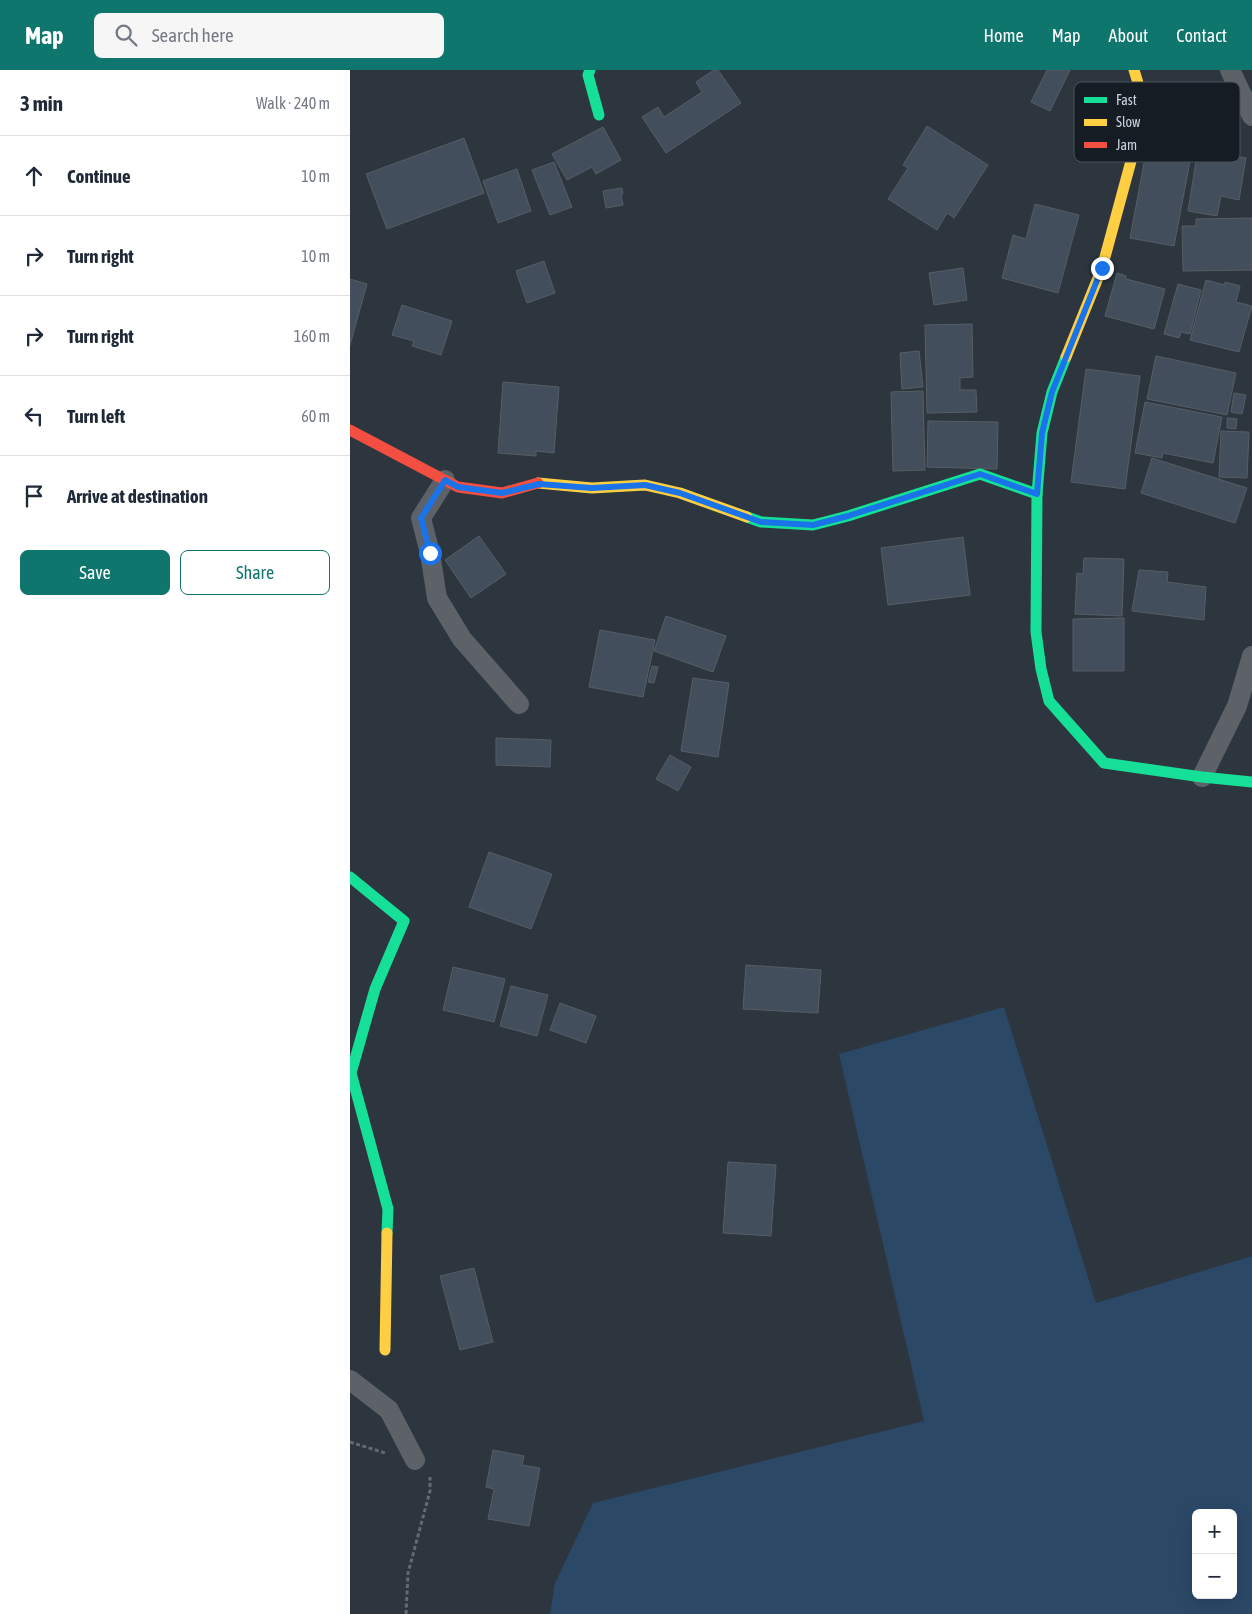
<!DOCTYPE html>
<meta charset="utf-8">
<style>
body{margin:0;font-family:"Asap Condensed",sans-serif;background:#f6f6f7;color:#1f2937}
.controls{position:absolute;right:15px;bottom:15px;display:grid;overflow:hidden;border-radius:8px;box-shadow:0 5px 20px #0002}
.controls button{width:45px;height:45px;display:grid;place-items:center;padding:0;border:0;border-bottom:1px solid #e0e1e3;background:#fff;color:#1f2937;font:25px sans-serif}
.stop{position:absolute;width:15px;height:15px;margin:-11px;border:4px solid #1a73e8;border-radius:50%;background:#fff}
.stop.end{background:#1a73e8;border-color:#fff;box-shadow:0 1px 5px #0008}
.list{margin:0;padding:0;list-style:none}
h2{display:flex;justify-content:space-between;align-items:center;height:65px;margin:0;padding:0 20px;font-size:21px}
h2 small{font-size:16px;font-weight:400;color:#747a83}
.list li{display:grid;grid-template-columns:32px 1fr auto;gap:15px;align-items:center;box-sizing:border-box;height:80px;padding:0 20px;border-top:1px solid #e0e1e3}
.list b{display:block;font-size:19px;white-space:nowrap}
.list em{font-size:16px;font-style:normal;color:#747a83}
.actions{display:flex;gap:10px;padding:15px 20px}
.actions a{flex:1;padding:11px 0;border:1px solid #0f766e;border-radius:8px;text-align:center;font-size:18px;color:#0f766e}
.actions .main{background:#0f766e;color:#fff}
.icon{flex:none;width:28px;height:28px;fill:none;stroke:currentColor;stroke-width:2;stroke-linecap:round;stroke-linejoin:round}
.map{position:relative;flex:none;width:902px;height:1544px;overflow:hidden}
header{display:flex;align-items:center;gap:30px;box-sizing:border-box;height:70px;padding:0 25px;background:#0f766e;color:#fff}
header strong{font-size:24px}
nav{display:flex;gap:28px;margin-inline-start:auto;font-size:18px}
.search{width:350px;height:45px;background:#f6f6f7;display:flex;align-items:center;gap:12px;box-sizing:border-box;padding:0 18px;border-radius:8px;color:#747a83;font-size:19px}
main{display:flex}
aside{flex:1;background:#fff}
.map>svg:first-child{display:block}
</style>
<header>
<strong>Map</strong>
<div class="search"><svg class="icon" aria-label="search" viewBox="0 0 24 24"><circle cx="10" cy="10" r="6"/><path d="M15 15l6 6"/></svg>Search here</div>
<nav><a>Home</a><a>Map</a><a>About</a><a>Contact</a></nav>
</header>
<main>
<aside>
<h2>3 min<small>Walk · 240 m</small></h2>
<ul class="list">
<li><svg class="icon" aria-label="ahead" viewBox="0 0 24 24"><path d="M12 20V5M6 11l6-6 6 6"/></svg><div><b>Continue</b></div><em>10 m</em></li>
<li><svg class="icon" aria-label="right" viewBox="0 0 24 24"><path d="M7 20v-9h11M14 6l5 5-5 5"/></svg><div><b>Turn right</b></div><em>10 m</em></li>
<li><svg class="icon" aria-label="right" viewBox="0 0 24 24"><path d="M7 20v-9h11M14 6l5 5-5 5"/></svg><div><b>Turn right</b></div><em>160 m</em></li>
<li><svg class="icon" aria-label="left" viewBox="0 0 24 24"><path d="M17 20v-9H6M10 6l-5 5 5 5"/></svg><div><b>Turn left</b></div><em>60 m</em></li>
<li><svg class="icon" aria-label="arrive" viewBox="0 0 24 24"><path d="M6 21V4h12l-3 4 3 4H6"/></svg><div><b>Arrive at destination</b></div></li>
</ul>
<div class="actions"><a class="main">Save</a><a>Share</a></div>
</aside>
<div class="map">
<svg width="902" height="1544" viewBox="0 0 902 1544">
<rect width="100%" height="100%" fill="#2d353e"/>
<!-- green -->
<path fill="#2b4867" fill-rule="evenodd" d="M654,937L746,1233L902,1186V1544H200L205,1513L243,1433L574,1351L489,984ZM846,1443H883V1525H846Z"/>
<!-- building -->
<g fill="#424e5b" stroke="#565d65">
<path d="M364,0H368L391,33L316,83L292,47L308,37L314,47L352,22L346,12Z"/>
<path d="M697,0H720L700,41L681,32Z"/>
<path d="M577,56L638,95L604,148L597,143L587,160L538,129L558,98L553,95Z"/>
<path d="M253,57L271,90L246,104L242,97L217,110L202,84Z"/>
<path d="M114,68L134,123L37,159L16,104Z"/>
<path d="M848,79L896,88L889,130L871,126L867,146L838,141Z"/>
<path d="M815,81L841,86L824,176L780,168L795,88L813,91Z"/>
<path d="M204,92L222,137L200,145L182,100Z"/>
<path d="M167,99L181,141L148,153L133,111Z"/>
<path d="M272,118L273,124H271L273,135L256,138L253,121Z"/>
<path d="M685,134L729,145L708,223L652,208L663,165L676,169Z"/>
<path d="M902,148V200L833,201L832,156H846V149Z"/>
<path d="M194,191L205,223L177,233L166,201Z"/>
<path d="M613,198L617,230L584,235L579,203Z"/>
<path d="M767,203L776,206V209L815,219L804,259L755,246Z"/>
<path d="M0,209L17,214L0,275Z"/>
<path d="M856,210L875,215V212L890,216L886,232L902,236L889,282L840,270Z"/>
<path d="M828,214L851,220L840,264L831,262L829,268L814,264Z"/>
<path d="M52,235L102,251L91,285L62,276L64,271L42,265Z"/>
<path d="M622,254L623,307L610,308V320H626L627,342L577,343L575,255Z"/>
<path d="M569,281L573,317L552,319L550,283Z"/>
<path d="M806,286L886,303L877,345L797,329Z"/>
<path d="M736,299L790,306L775,419L721,412Z"/>
<path d="M153,312L209,317L204,383L186,381V386L148,383Z"/>
<path d="M573,321L575,400L543,401L541,322Z"/>
<path d="M884,323L896,325L892,344L881,342Z"/>
<path d="M795,332L872,347L863,393L813,383L812,388L785,383Z"/>
<path d="M877,348L887,349L886,359L877,358Z"/>
<path d="M578,351L648,352L647,399L577,397Z"/>
<path d="M871,361L899,362L897,408L869,407Z"/>
<path d="M802,388L897,418L885,453L791,423Z"/>
<path d="M129,466L156,504L121,528L95,490Z"/>
<path d="M613,467L620,525L538,535L531,478Z"/>
<path d="M734,488L774,489L772,546L725,544L727,503L733,504Z"/>
<path d="M789,500L818,502L817,512L856,517L854,550L782,541Z"/>
<path d="M316,546L376,566L363,602L304,581Z"/>
<path d="M774,548V601H723V549Z"/>
<path d="M250,560L305,570L293,627L239,617Z"/>
<path d="M302,596L308,597L304,613L298,612Z"/>
<path d="M343,608L379,613L368,687L331,681Z"/>
<path d="M146,668L201,670L200,697L146,695Z"/>
<path d="M320,685L341,697L328,721L306,709Z"/>
<path d="M139,782L202,804L181,859L119,837Z"/>
<path d="M396,895L471,900L468,943L393,939Z"/>
<path d="M103,897L155,909L144,952L93,940Z"/>
<path d="M161,916L198,925L187,966L150,956Z"/>
<path d="M210,933L246,946L236,973L200,960Z"/>
<path d="M378,1092L426,1095L421,1166L373,1163Z"/>
<path d="M124,1198L143,1272L110,1280L90,1206Z"/>
<path d="M143,1380L174,1386L172,1395L190,1398L179,1456L138,1449L144,1419L136,1417Z"/>
</g>
<g fill="none" stroke-linecap="round" stroke-linejoin="round">
<!-- path -->
<g stroke="#636a70" stroke-width="3" stroke-dasharray="4 2.5" stroke-linecap="butt">
<path d="M0,1372L35,1383"/>
<path d="M56,1544L58,1503L80,1421V1407"/>
</g>
<!-- street -->
<g stroke="#5c6268" stroke-width="20">
<path d="M880,0L902,46"/>
<path d="M95,410L71,448L80,483L87,528L112,569L169,634"/>
<path d="M852,707L887,636L902,586"/>
<path d="M0,1310L39,1340L65,1390"/>
</g>
<!-- fast -->
<g stroke="#16e098" stroke-width="11">
<path d="M240,0L238,5L249,45"/>
<path d="M687,424L686,562L691,599L699,631L754,693L852,707L902,712"/>
<path d="M397,447L411,452L463,455L498,446L630,404L687,424L692,363L702,322L716,287"/>
<path d="M0,807L54,851L25,919L1,1003L38,1139L37,1163"/>
</g>
<!-- slow -->
<g stroke="#ffcf43" stroke-width="11">
<path d="M716,287L752,198L787,69L788,13L784,0"/>
<path d="M188,413L242,418L295,415L330,423L397,447"/>
<path d="M35,1280L37,1163"/>
</g>
<!-- jam -->
<path stroke="#f24e42" stroke-width="11" d="M0,360L108,417L152,423L188,413"/>
</g>
<g fill="none" stroke-linecap="round" stroke-linejoin="round">
<!-- route -->
<path stroke="#1a73e8" stroke-width="6" d="M80,483L71,448L95,410L108,417L152,423L189,414L242,418L295,415L330,423L411,452L463,455L498,446L630,404L687,424L692,363L702,322L752,198"/>
</g>
<!-- legend -->
<rect x="724" y="12" width="166" height="80" rx="8" fill="#151c23" stroke="#4b535b" stroke-width="1"/>
<rect x="734" y="27" width="23" height="6" fill="#16e098"/>
<rect x="734" y="49" width="23" height="7" fill="#ffcf43"/>
<rect x="734" y="72" width="23" height="6" fill="#f24e42"/>
<g font-size="14" fill="#cad3de">
<text x="766" y="35">Fast</text>
<text x="766" y="57">Slow</text>
<text x="766" y="80">Jam</text>
</g>
</svg>
<div class="controls">
<button>+</button>
<button>−</button>
</div>
<div class="stop" style="left:80px;top:483px"></div>
<div class="stop end" style="left:752px;top:198px"></div>
</div>
</main>
